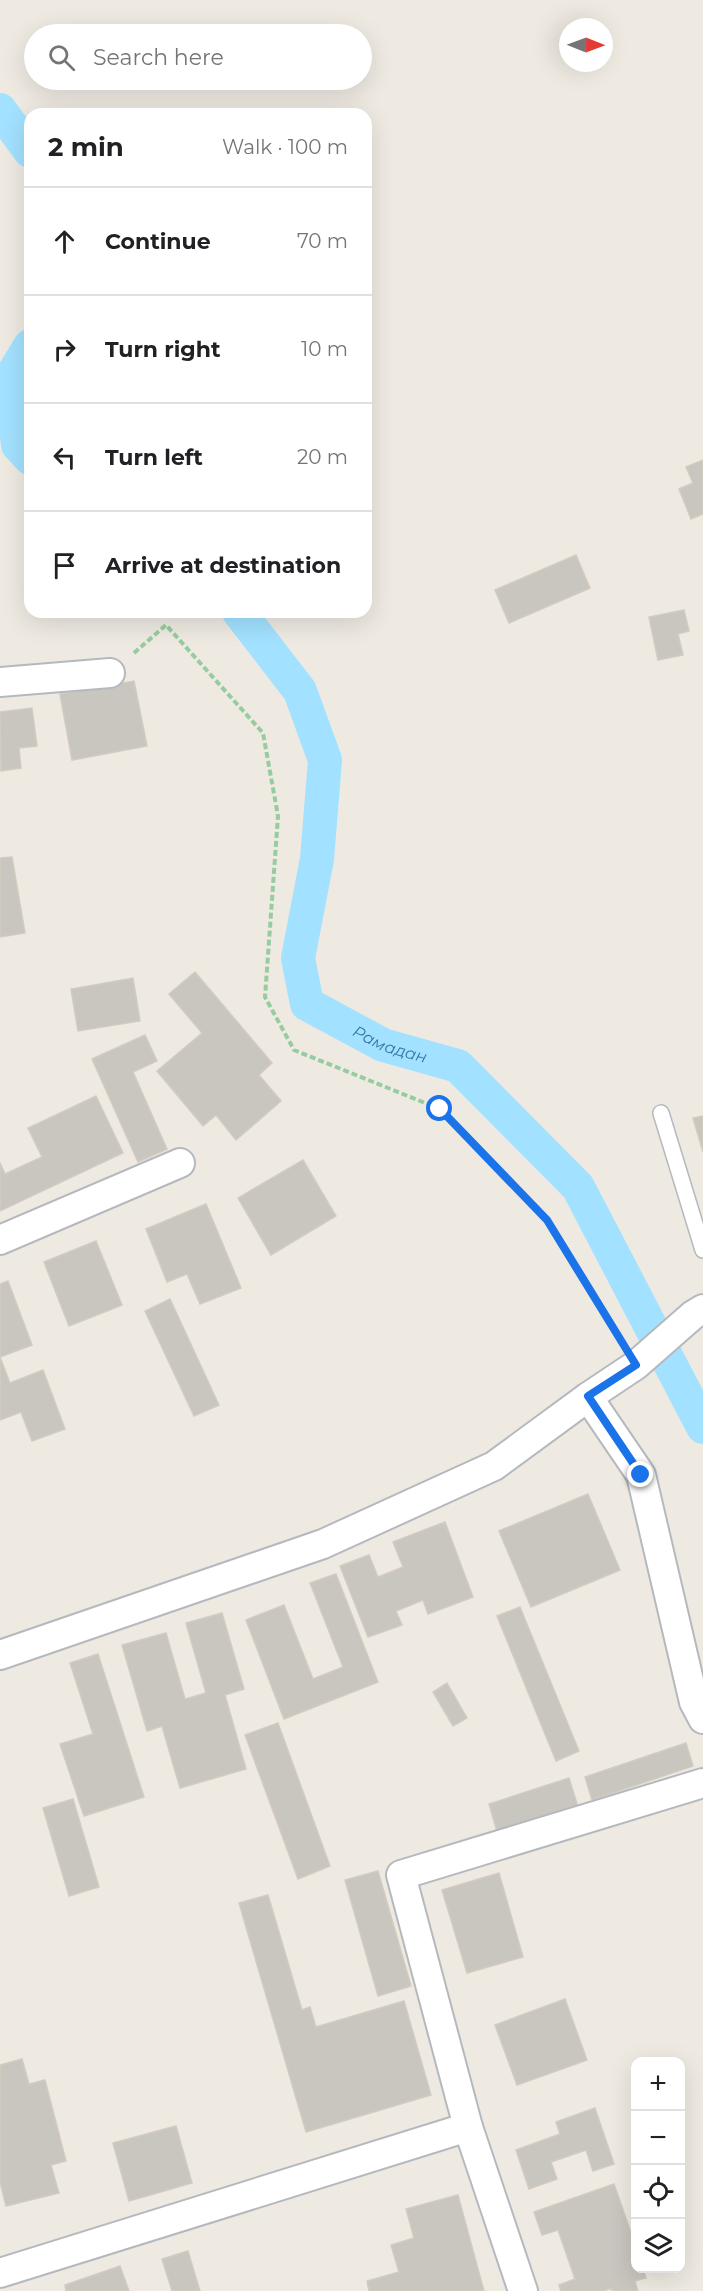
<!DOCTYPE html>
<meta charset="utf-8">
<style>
body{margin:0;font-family:Montserrat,sans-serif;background:#f2f2f2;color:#202124}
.controls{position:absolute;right:18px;bottom:18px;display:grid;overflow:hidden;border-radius:12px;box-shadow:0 6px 24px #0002}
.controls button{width:54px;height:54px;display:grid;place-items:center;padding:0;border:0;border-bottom:2px solid #e0e0e0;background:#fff;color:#202124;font:30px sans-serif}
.compass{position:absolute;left:559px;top:18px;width:54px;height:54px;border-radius:50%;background:#fff;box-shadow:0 6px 24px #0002;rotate:91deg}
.stop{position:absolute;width:18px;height:18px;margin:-14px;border:4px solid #1a73e8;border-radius:50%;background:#fff}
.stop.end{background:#1a73e8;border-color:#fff;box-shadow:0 2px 6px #0008}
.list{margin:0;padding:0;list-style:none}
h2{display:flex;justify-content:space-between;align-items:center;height:78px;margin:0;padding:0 24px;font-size:26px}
h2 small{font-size:20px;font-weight:400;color:#757577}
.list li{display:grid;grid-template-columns:39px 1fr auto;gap:18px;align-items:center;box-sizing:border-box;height:108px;padding:0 24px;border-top:2px solid #e0e0e0}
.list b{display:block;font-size:22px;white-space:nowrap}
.list em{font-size:20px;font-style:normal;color:#757577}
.icon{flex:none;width:33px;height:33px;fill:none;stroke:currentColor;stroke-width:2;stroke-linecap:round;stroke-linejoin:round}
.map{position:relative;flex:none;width:703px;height:2291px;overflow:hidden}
.search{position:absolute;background:#fff;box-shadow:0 6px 24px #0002;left:24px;top:24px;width:348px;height:66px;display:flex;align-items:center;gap:15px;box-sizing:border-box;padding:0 21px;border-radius:33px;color:#757577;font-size:22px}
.panel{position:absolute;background:#fff;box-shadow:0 6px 24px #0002;left:24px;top:108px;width:348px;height:510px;border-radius:18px}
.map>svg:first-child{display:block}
</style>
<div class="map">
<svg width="703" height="2291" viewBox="0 0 703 2291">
<rect width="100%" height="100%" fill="#eeeae2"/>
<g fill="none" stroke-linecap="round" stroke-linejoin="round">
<!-- canal -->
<g stroke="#a2e1ff" stroke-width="34">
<path d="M0,110L30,151"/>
<path d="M30,346L10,379L18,445L30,458"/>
<path id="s1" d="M239,612L300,691L325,760L317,859L298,958L307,1004L383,1045L458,1066L578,1187L703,1427"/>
</g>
</g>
<!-- building -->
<g fill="#c9c5bf" stroke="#d3cbc0" stroke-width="1.5">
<path d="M703,460V514L691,519L679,489L693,483L686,467Z"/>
<path d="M576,555L590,588L509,623L495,590Z"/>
<path d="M684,610L689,631L678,634L683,655L658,660L649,617Z"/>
<path d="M134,681L147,746L72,760L60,694Z"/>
<path d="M32,708L37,746L19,748L21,768L1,771L0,712Z"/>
<path d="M12,857L25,933L0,937V858Z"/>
<path d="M195,972L272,1063L259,1075L281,1101L236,1140L216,1115L203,1126L157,1071L202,1033L169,994Z"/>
<path d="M133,978L140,1021L78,1031L71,989Z"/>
<path d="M145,1035L157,1061L133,1072L167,1149L138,1162L92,1059Z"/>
<path d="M96,1096L123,1153L0,1211V1163L5,1174L42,1157L28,1128Z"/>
<path d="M703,1116V1152L693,1118Z"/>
<path d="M303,1160L336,1216L271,1255L238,1198Z"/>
<path d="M206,1204L241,1288L200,1304L187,1274L167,1282L146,1229Z"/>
<path d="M96,1241L122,1305L69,1326L44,1262Z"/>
<path d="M8,1281L32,1345L0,1357L10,1383L43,1370L65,1429L32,1441L21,1412L0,1420V1284Z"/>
<path d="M170,1299L219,1405L194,1416L145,1311Z"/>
<path d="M588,1494L620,1570L531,1607L499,1531Z"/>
<path d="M445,1522L473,1597L428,1614L423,1600L396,1611L402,1625L368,1637L340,1566L369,1555L378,1577L403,1567L393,1542Z"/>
<path d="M336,1574L378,1682L284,1719L246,1620L284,1605L313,1679L343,1667L310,1583Z"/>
<path d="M520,1607L579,1751L556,1761L497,1616Z"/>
<path d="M222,1613L244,1689L225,1695L246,1769L180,1788L162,1726L147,1731L122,1645L166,1633L185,1699L206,1693L186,1623Z"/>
<path d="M98,1654L144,1797L84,1816L60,1744L93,1734L70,1663Z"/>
<path d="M447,1683L467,1718L453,1726L433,1692Z"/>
<path d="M278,1723L330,1866L298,1879L245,1735Z"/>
<path d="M686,1743L693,1766L592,1800L585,1777Z"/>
<path d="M569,1778L579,1810L498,1835L489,1804Z"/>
<path d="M73,1799L99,1887L69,1896L43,1808Z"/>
<path d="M378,1871L411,1986L378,1996L345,1880Z"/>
<path d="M499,1873L523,1957L467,1973L442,1890Z"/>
<path d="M268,1895L302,2010L310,2007L316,2027L404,2001L431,2095L306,2132L239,1903Z"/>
<path d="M565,1999L587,2060L517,2085L495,2025Z"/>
<path d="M22,2059L29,2084L45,2080L66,2161L51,2165L59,2193L6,2206L0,2182V2065Z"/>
<path d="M595,2108L614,2164L593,2171L586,2150L551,2162L557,2179L529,2189L516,2150L560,2134L556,2122Z"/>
<path d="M176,2126L192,2183L129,2201L113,2143Z"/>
<path d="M614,2184L636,2247V2268H643L646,2278L635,2281L638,2291H612V2288L603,2291H561L559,2285L575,2279L558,2230L542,2235L534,2212Z"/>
<path d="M458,2195L484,2291H369L367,2281L399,2272L391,2245L414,2238L406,2209Z"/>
<path d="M188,2251L200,2291H172L162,2259Z"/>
<path d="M120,2266L129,2291H66L65,2285Z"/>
</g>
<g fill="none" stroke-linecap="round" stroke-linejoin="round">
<!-- lane casing -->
<g stroke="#b5b9be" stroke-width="18">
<path id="lane" d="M661,1113L703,1250"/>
</g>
<!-- street casing -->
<g stroke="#b5b9be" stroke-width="32">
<g id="street">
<path d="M0,682L110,673"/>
<path d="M0,1240L180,1163"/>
<path d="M588,1397L641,1475L694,1702L703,1719"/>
<path d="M0,1655L323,1544L494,1466L588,1397L636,1365L693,1315L703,1309"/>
<path d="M0,2273L468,2127"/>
<path d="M523,2291L468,2127L401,1875L703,1783"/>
</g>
</g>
<!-- path -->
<path stroke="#97cba0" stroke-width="4" stroke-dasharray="6 3" stroke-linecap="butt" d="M134,653L166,625L263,733L278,816L265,997L294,1050L440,1109L547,1220L620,1338"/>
<!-- lane -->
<use href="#lane" stroke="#fff" stroke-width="15"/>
<!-- street -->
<use href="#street" stroke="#fff" stroke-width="28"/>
</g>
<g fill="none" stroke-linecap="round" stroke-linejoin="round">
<!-- route -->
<path stroke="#1a73e8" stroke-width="8" d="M440,1109L547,1220L636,1365L588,1396L641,1475"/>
</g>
<g text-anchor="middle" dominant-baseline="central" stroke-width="4.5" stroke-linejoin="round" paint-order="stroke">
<!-- water labels -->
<g font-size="16" font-style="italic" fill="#3478a4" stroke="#fff">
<text stroke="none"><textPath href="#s1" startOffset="513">Рамадан</textPath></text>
</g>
</g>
</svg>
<div class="controls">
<button>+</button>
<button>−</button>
<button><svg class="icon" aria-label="locate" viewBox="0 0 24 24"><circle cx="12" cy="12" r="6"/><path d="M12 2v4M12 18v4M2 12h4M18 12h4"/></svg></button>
<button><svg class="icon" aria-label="layers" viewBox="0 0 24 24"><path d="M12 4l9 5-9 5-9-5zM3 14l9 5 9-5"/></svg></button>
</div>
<svg class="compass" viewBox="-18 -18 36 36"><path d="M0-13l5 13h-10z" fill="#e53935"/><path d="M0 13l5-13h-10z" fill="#757577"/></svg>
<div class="stop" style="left:440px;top:1109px"></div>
<div class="stop end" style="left:641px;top:1475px"></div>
<div class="search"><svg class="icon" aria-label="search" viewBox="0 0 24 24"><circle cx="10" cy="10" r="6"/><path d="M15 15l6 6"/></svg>Search here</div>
<section class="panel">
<h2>2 min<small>Walk · 100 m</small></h2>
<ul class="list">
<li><svg class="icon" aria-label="ahead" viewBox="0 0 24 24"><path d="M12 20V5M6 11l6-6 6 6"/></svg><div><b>Continue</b></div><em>70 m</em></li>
<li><svg class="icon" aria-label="right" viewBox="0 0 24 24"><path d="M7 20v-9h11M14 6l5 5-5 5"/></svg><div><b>Turn right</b></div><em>10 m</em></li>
<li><svg class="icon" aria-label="left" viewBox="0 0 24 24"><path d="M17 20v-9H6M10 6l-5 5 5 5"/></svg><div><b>Turn left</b></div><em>20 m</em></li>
<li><svg class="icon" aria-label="arrive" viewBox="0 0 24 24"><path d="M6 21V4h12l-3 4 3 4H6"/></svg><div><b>Arrive at destination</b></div></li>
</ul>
</section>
</div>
